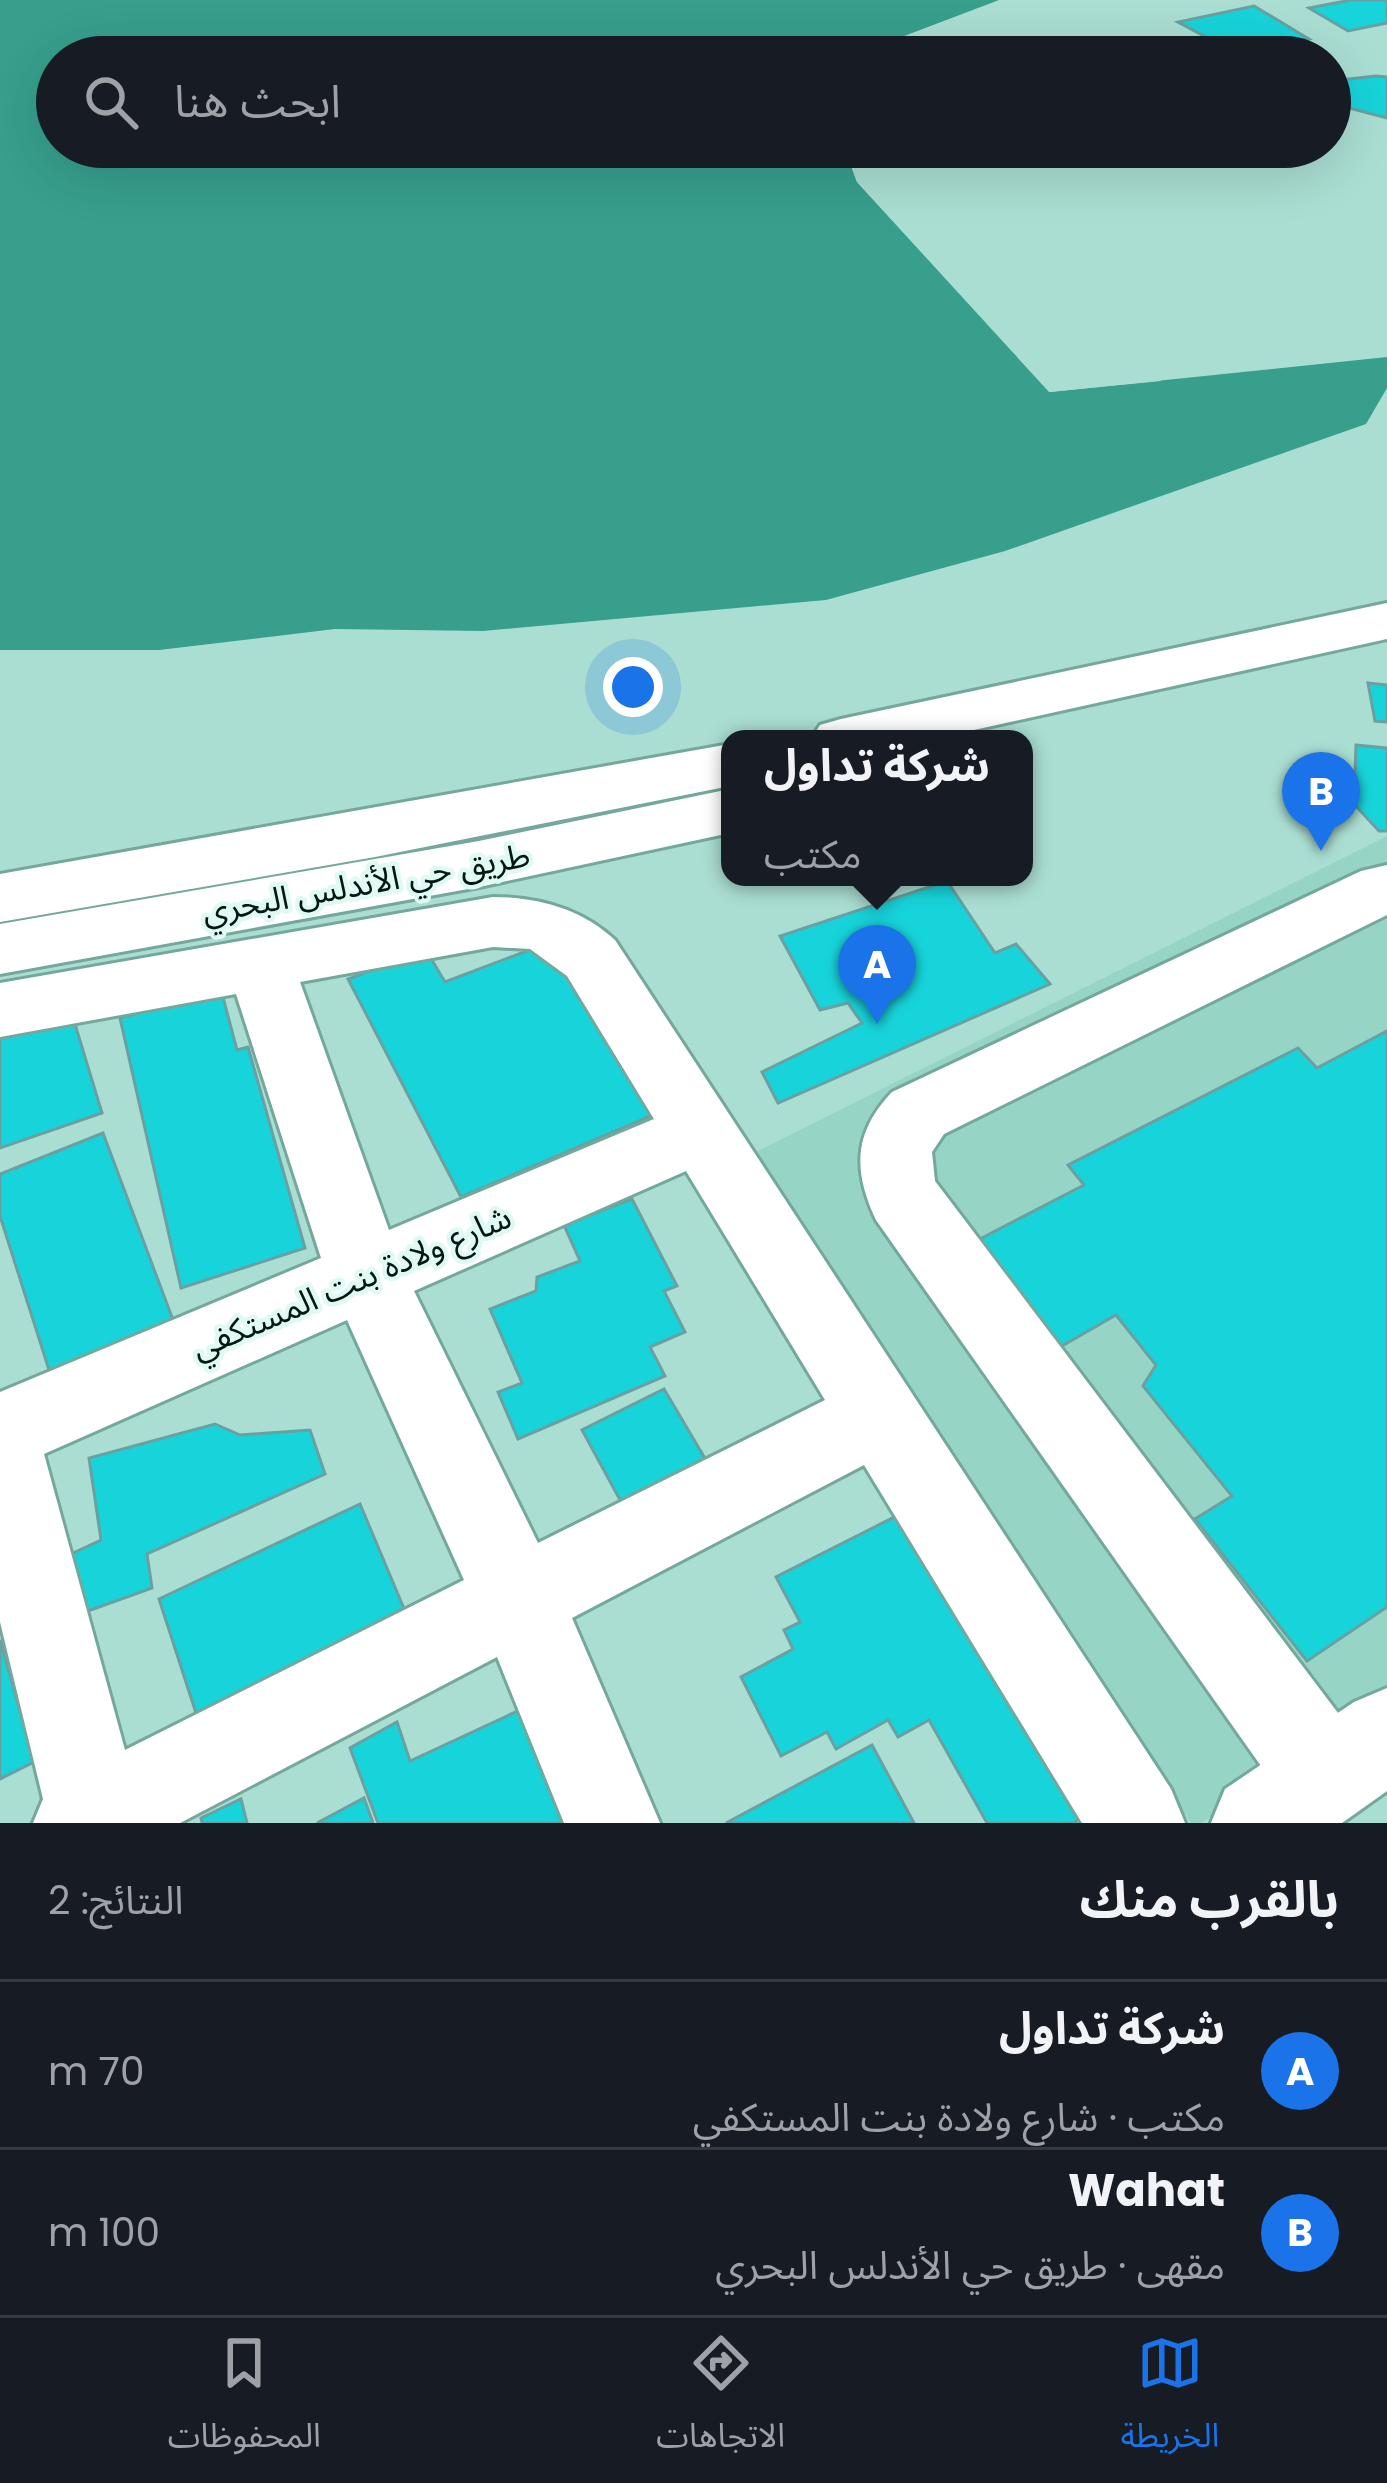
<!DOCTYPE html>
<html lang="ar">
<meta charset="utf-8">
<style>
body{margin:0;font-family:Poppins,"Noto Sans Arabic",sans-serif;background:#20242c;color:#f1f3f6;direction:rtl}
.you{position:absolute;left:633px;top:687px;width:42px;height:42px;margin:-30px;border:9px solid #fff;border-radius:50%;background:#1a73e8;box-shadow:0 0 0 18px #1a73e833}
.badge{display:grid;place-items:center;width:78px;height:78px;border-radius:50%;background:#1a73e8;color:#fff;font-size:39px;font-weight:700}
.pin{position:absolute;translate:-50% -99px;filter:drop-shadow(0 3px 6px #0008)}
.pin::after{content:'';position:absolute;top:63px;width:42px;height:36px;background:inherit;clip-path:polygon(0 0,100% 0,50% 100%)}
.popup{position:absolute;left:721px;top:730px;width:312px;height:156px;box-sizing:border-box;display:grid;place-content:center;border-radius:24px;background:#171b24;filter:drop-shadow(0 3px 9px #0005);font-size:39px;white-space:nowrap;color:#9ea1a6}
.popup b{font-size:45px;color:#f1f3f6}
.popup::after{content:'';position:absolute;left:50%;top:100%;margin-left:-24px;border:24px solid transparent;border-top-color:#171b24}
.list{margin:0;padding:0;list-style:none}
h2{display:flex;justify-content:space-between;align-items:center;height:156px;margin:0;padding:0 48px;font-size:51px}
h2 small{font-size:39px;font-weight:400;color:#9ea1a6}
.list li{display:grid;grid-template-columns:78px 1fr auto;gap:36px;align-items:center;box-sizing:border-box;height:168px;padding:0 48px;border-top:3px solid #363941}
.list b{display:block;font-size:45px;white-space:nowrap}
.list p{margin:0;font-size:39px;white-space:nowrap;color:#9ea1a6}
.list em{font-size:39px;font-style:normal;color:#9ea1a6}
.icon{flex:none;width:66px;height:66px;fill:none;stroke:currentColor;stroke-width:2;stroke-linecap:round;stroke-linejoin:round}
.map{position:relative;flex:none;width:1387px;height:1823px;overflow:hidden;direction:ltr}
.search{position:absolute;background:#171b24;box-shadow:0 12px 48px #0002;left:36px;right:36px;top:36px;height:132px;display:flex;align-items:center;gap:30px;box-sizing:border-box;padding:0 42px;border-radius:66px;color:#9ea1a6;font-size:45px}
.sheet{height:492px;background:#171b24}
nav{display:flex;justify-content:space-around;align-items:center;box-sizing:border-box;height:168px;border-top:3px solid #363941;background:#171b24;font-size:33px;color:#9ea1a6}
nav a{display:grid;justify-items:center;gap:6px}
nav .on{color:#1a73e8}
.map>svg:first-child{display:block}
</style>
<div class="map">
<svg width="1387" height="1823" viewBox="0 0 1387 1823">
<rect width="100%" height="100%" fill="#aaded2"/>
<!-- built -->
<path fill="#96d4c5" d="M1387,836V1697L1201,1823H1191L750,1155Z"/>
<!-- water -->
<path fill="#379f8c" d="M0,0H999L899,38L877,57H57V147H844L857,182L1050,392L1387,357V388L1366,424L1005,551L826,600L483,631L335,629L159,650H0Z"/>
<!-- pier -->
<path fill="#aaded2" d="M844,147H850L862,179L1052,386L1156,375L1161,381L1049,392L857,182Z"/>
<!-- building -->
<g fill="#17d4da" stroke="#6aa0a1" stroke-width="3">
<path d="M1351,0H1387V23L1348,31L1309,8Z"/>
<path d="M1254,6L1309,39L1231,56L1227,53L1234,52L1178,22Z"/>
<path d="M1376,76L1387,77V118L1345,107L1330,91L1340,80Z"/>
<path d="M1368,683L1387,685V722L1375,721Z"/>
<path d="M1356,745L1387,748V831H1379L1354,804Z"/>
<path d="M947,881L995,953L1016,944L1050,984L778,1103L762,1072L862,1023L848,1003L820,1010L780,936Z"/>
<path d="M558,939L667,1109L461,1197L348,979L426,950L445,982Z"/>
<path d="M221,990L237,1050L248,1047L305,1248L181,1288L120,1018Z"/>
<path d="M71,1011L102,1113L0,1148V1035Z"/>
<path d="M1387,1031V1607L1307,1661L1195,1519L1232,1496L1143,1386L1156,1365L1116,1315L1060,1347L978,1240L1084,1185L1068,1165L1298,1048L1317,1068Z"/>
<path d="M103,1133L173,1320L50,1373L0,1216V1174Z"/>
<path d="M632,1199L677,1286L664,1291L685,1332L650,1347L665,1376L518,1439L498,1392L522,1383L490,1309L536,1291L537,1277L580,1261L564,1225Z"/>
<path d="M664,1389L710,1467L626,1511L582,1430Z"/>
<path d="M215,1424L240,1435L310,1430L325,1474L147,1554L152,1588L88,1611L71,1554L101,1540L89,1458Z"/>
<path d="M360,1504L405,1611L197,1716L159,1599Z"/>
<path d="M918,1505L1101,1807L1074,1823H987L929,1720L898,1737L888,1720L836,1749L827,1732L781,1756L741,1677L793,1649L784,1630L800,1622L776,1577Z"/>
<path d="M0,1640L34,1762L0,1779Z"/>
<path d="M535,1703L582,1823H378L350,1748L397,1722L410,1761Z"/>
<path d="M872,1745L914,1823H726Z"/>
<path d="M364,1798L373,1823H317Z"/>
<path d="M241,1799L247,1823H202L201,1818Z"/>
</g>
<g fill="none" stroke-linecap="round" stroke-linejoin="round">
<!-- minor casing -->
<g stroke="#75a89c" stroke-width="6">
<g id="minor">
<path d="M1387,603V639L933,739H811L820,725L841,719Z"/>
<path d="M730,744V786L375,857L0,922V874Z"/>
<path d="M730,789V833L479,887L0,974V924L479,841Z"/>
<path d="M1387,865V915L944,1134L932,1152L935,1181L1360,1742L1374,1776L1360,1810L1325,1823L1292,1810L876,1220C853,1171 853,1133 892,1092L1361,871Z"/>
<path d="M493,897C538,897 582,909 615,940L1171,1789L1185,1823H1082L864,1465L572,1618L660,1823H564L497,1657L180,1823H33L43,1799L0,1622V1392L321,1258L236,994L0,1037V983ZM493,947L530,949L567,976L654,1119L389,1230L300,982ZM686,1171L825,1400L538,1543L414,1291ZM347,1320L464,1580L125,1750L44,1454Z"/>
</g>
</g>
<!-- major casing -->
<g stroke="#75a89c" stroke-width="6">
<path id="major" d="M1387,1688V1791L1342,1823H1211L1225,1789L1354,1702Z"/>
</g>
<!-- minor -->
<use href="#minor" fill="#fff" fill-rule="evenodd"/>
<!-- major -->
<use href="#major" fill="#fff" fill-rule="evenodd"/>
</g>
<g text-anchor="middle" dominant-baseline="central" stroke-width="9" stroke-linejoin="round" paint-order="stroke">
<!-- street labels -->
<g font-size="33" fill="#031713" stroke="#dff9f3">
<text transform="translate(366 883) rotate(-10)">طريق حي الأندلس البحري</text>
<text transform="translate(351 1282) rotate(-23)">شارع ولادة بنت المستكفي</text>
</g>
</g>
</svg>
<div class="you"></div>
<div class="pin badge" style="left:877px;top:1024px">A</div>
<div class="popup"><b>شركة تداول</b>مكتب</div>
<div class="pin badge" style="left:1321px;top:851px">B</div>
<div class="search"><svg class="icon" aria-label="search" viewBox="0 0 24 24"><circle cx="10" cy="10" r="6"/><path d="M15 15l6 6"/></svg>ابحث هنا</div>
</div>
<section class="sheet">
<h2>بالقرب منك<small>النتائج: 2</small></h2>
<ul class="list">
<li><span class="badge">A</span><div><b>شركة تداول</b><p>مكتب · شارع ولادة بنت المستكفي</p></div><em>70 m</em></li>
<li><span class="badge">B</span><div><b>Wahat</b><p>مقهى · طريق حي الأندلس البحري</p></div><em>100 m</em></li>
</ul>
</section>
<nav>
<a class="on"><svg class="icon" aria-label="map" viewBox="0 0 24 24"><path d="M3 6l6-2 6 2 6-2v14l-6 2-6-2-6 2zM9 4v14M15 6v14"/></svg>الخريطة</a>
<a><svg class="icon" aria-label="directions" viewBox="0 0 24 24"><path d="M12 3l9 9-9 9-9-9zM9 14v-3h6M13 9l2 2-2 2"/></svg>الاتجاهات</a>
<a><svg class="icon" aria-label="saved" viewBox="0 0 24 24"><path d="M7 4h10v16l-5-4-5 4z"/></svg>المحفوظات</a>
</nav>
